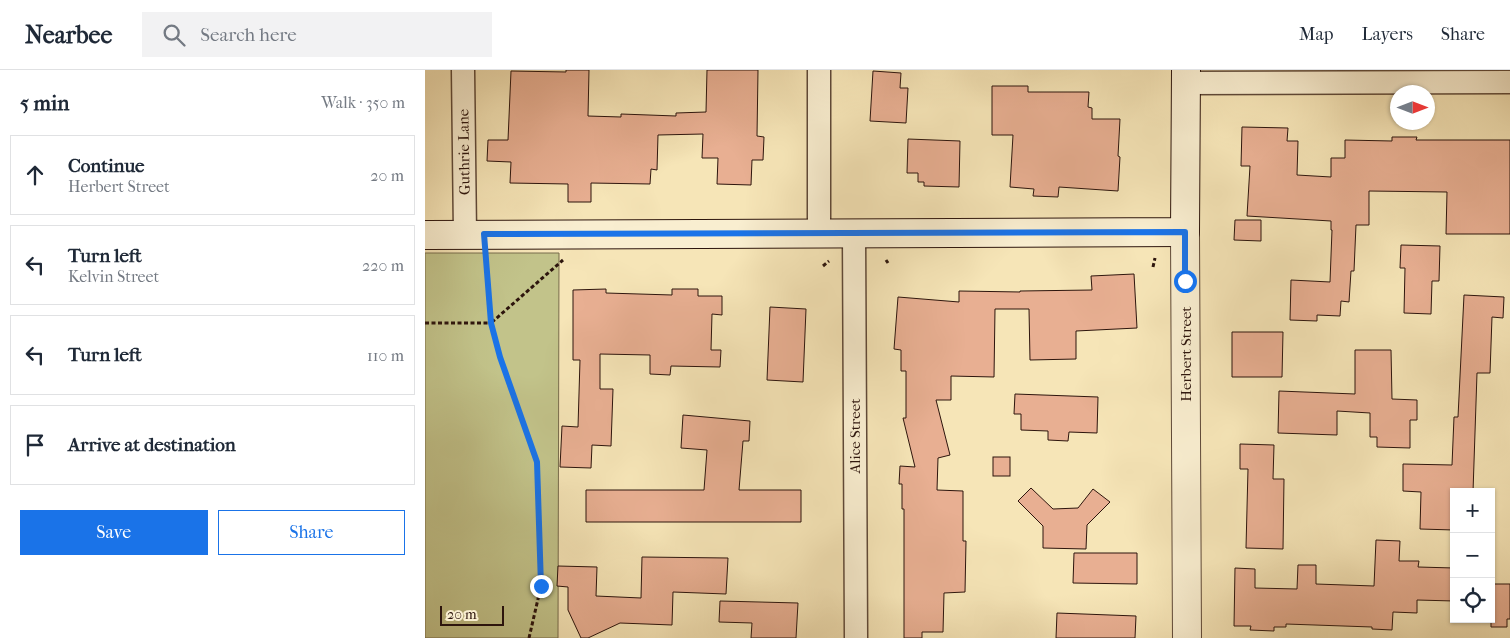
<!DOCTYPE html>
<meta charset="utf-8">
<style>
body{margin:0;font-family:"IM FELL French Canon",serif;background:#f2f2f3;color:#1f2937}
.controls{position:absolute;right:15px;bottom:15px;display:grid;overflow:hidden;border-radius:0px;box-shadow:0 1px 4px #0004}
.controls button{width:45px;height:45px;display:grid;place-items:center;padding:0;border:0;border-bottom:1px solid #e0e1e3;background:#fff;color:#1f2937;font:25px sans-serif}
.compass{position:absolute;left:965px;top:15px;width:45px;height:45px;border-radius:50%;background:#fff;box-shadow:0 1px 4px #0004;rotate:90deg}
.scale{position:absolute;left:15px;bottom:12px;width:64px;box-sizing:border-box;padding-left:5px;border:2px solid #2d150d;border-top:0;font-size:14px;line-height:18px;white-space:nowrap;color:#2d150d;-webkit-text-stroke:4px #f9eed0;paint-order:stroke}
.stop{position:absolute;width:15px;height:15px;margin:-11px;border:4px solid #1a73e8;border-radius:50%;background:#fff}
.stop.end{background:#1a73e8;border-color:#fff;box-shadow:0 1px 5px #0008}
.list{margin:0;padding:0;list-style:none}
h2{display:flex;justify-content:space-between;align-items:center;height:65px;margin:0;padding:0 20px;font-size:21px}
h2 small{font-size:16px;font-weight:400;color:#747a83}
.list li{display:grid;grid-template-columns:32px 1fr auto;gap:15px;align-items:center;box-sizing:border-box;height:80px;margin:0 10px 10px;padding:0 10px;border:1px solid #e0e1e3;border-radius:0px}
.list b{display:block;font-size:19px;white-space:nowrap}
.list p{margin:0;font-size:16px;white-space:nowrap;color:#747a83}
.list em{font-size:16px;font-style:normal;color:#747a83}
.actions{display:flex;gap:10px;padding:15px 20px}
.actions a{flex:1;padding:11px 0;border:1px solid #1a73e8;border-radius:0px;text-align:center;font-size:18px;color:#1a73e8}
.actions .main{background:#1a73e8;color:#fff}
.icon{flex:none;width:28px;height:28px;fill:none;stroke:currentColor;stroke-width:2;stroke-linecap:round;stroke-linejoin:round}
.map{position:relative;flex:none;width:1085px;height:568px;overflow:hidden}
header{display:flex;align-items:center;gap:30px;box-sizing:border-box;height:70px;padding:0 25px;background:#fff;border-bottom:1px solid #e0e1e3}
header strong{font-size:24px}
nav{display:flex;gap:28px;margin-inline-start:auto;font-size:18px}
.search{width:350px;height:45px;background:#f2f2f3;display:flex;align-items:center;gap:12px;box-sizing:border-box;padding:0 18px;border-radius:0px;color:#747a83;font-size:19px}
main{display:flex}
aside{flex:1;background:#fff}
.map>svg:first-child{display:block}
</style>
<header>
<strong>Nearbee</strong>
<div class="search"><svg class="icon" aria-label="search" viewBox="0 0 24 24"><circle cx="10" cy="10" r="6"/><path d="M15 15l6 6"/></svg>Search here</div>
<nav><a>Map</a><a>Layers</a><a>Share</a></nav>
</header>
<main>
<aside>
<h2>5 min<small>Walk · 350 m</small></h2>
<ul class="list">
<li><svg class="icon" aria-label="ahead" viewBox="0 0 24 24"><path d="M12 20V5M6 11l6-6 6 6"/></svg><div><b>Continue</b><p>Herbert Street</p></div><em>20 m</em></li>
<li><svg class="icon" aria-label="left" viewBox="0 0 24 24"><path d="M17 20v-9H6M10 6l-5 5 5 5"/></svg><div><b>Turn left</b><p>Kelvin Street</p></div><em>220 m</em></li>
<li><svg class="icon" aria-label="left" viewBox="0 0 24 24"><path d="M17 20v-9H6M10 6l-5 5 5 5"/></svg><div><b>Turn left</b></div><em>110 m</em></li>
<li><svg class="icon" aria-label="arrive" viewBox="0 0 24 24"><path d="M6 21V4h12l-3 4 3 4H6"/></svg><div><b>Arrive at destination</b></div></li>
</ul>
<div class="actions"><a class="main">Save</a><a>Share</a></div>
</aside>
<div class="map">
<svg width="1085" height="568" viewBox="0 0 1085 568">
<rect width="100%" height="100%" fill="#f6e5b7"/>
<filter id="stains"><feTurbulence type="fractalNoise" baseFrequency=".004" numOctaves="4"/><feColorMatrix values="0 0 0 0 .2 0 0 0 0 .09 0 0 0 0 .02 0 0 0 .5 -.17"/></filter>
<radialGradient id="worn" r=".72"><stop offset=".6" stop-color="#630" stop-opacity="0"/><stop offset="1" stop-color="#630" stop-opacity=".3"/></radialGradient>
<!-- green -->
<path fill="#c2c38a" stroke="#786c4c" d="M0,183H134L133,568H0Z"/>
<!-- building -->
<g fill="#e8af92" stroke="#2d150d">
<path d="M141,0H164L163,46L196,47V44L251,46V43L281,42L282,0H333L332,66L339,67L338,90H327L326,115L292,114L293,88H277L278,64L233,65L232,100L226,99L225,114L166,113V132H143V114L85,113L86,92L62,91L63,70H83L86,1L141,2Z"/>
<path d="M448,1L476,3L475,18H483L481,53L445,51Z"/>
<path d="M567,16H603V22H664L663,37L667,38V49H695L693,86L695,87L693,121L634,117L633,127L608,126L609,119L585,117L588,65H567Z"/>
<path d="M817,57L863,58L862,71H873L872,105L906,107V88H920V70L967,71V67H992L991,70H1085V164H1021L1022,122L944,121V155H931L929,201H926L924,232L916,231L915,246L892,245V251L865,250L866,210L905,212L907,160H906V151L822,146L825,96H816Z"/>
<path d="M483,69L535,71L534,117L499,116V112H493V103H482Z"/>
<path d="M810,150H836V171L809,170Z"/>
<path d="M976,175L1015,176L1014,211H1007L1006,244L979,243L980,198H975Z"/>
<path d="M709,204L712,258L651,261V289L605,290L604,239H570L569,307L526,306V330H511L525,385L513,388L512,420L538,421V471H541L540,522L519,523L518,562H497V568H479V439H477V414H474L475,396L490,397L478,348H481V301H476V280L469,279L473,227L534,232V221L595,222V221L667,220L666,206Z"/>
<path d="M181,219V223L247,225V219H273V226H297V245L287,244L286,280H296L295,297L246,296L245,305L225,304V285L175,284V319H188L186,376L167,375L166,398L135,397L137,356L153,357L155,290H148V220Z"/>
<path d="M1039,225L1079,227L1078,248L1067,247L1065,303H1052L1048,422H1029V460L995,459L996,422L978,421V394L1027,395L1029,347H1033Z"/>
<path d="M345,237L381,239L378,312L342,310Z"/>
<path d="M807,262H858L857,307H807Z"/>
<path d="M930,280H966L967,329L992,330V350H985V378L952,377V367H945V343L912,341V365L853,363L854,321L930,324Z"/>
<path d="M590,324L673,327L672,363L644,362L643,371L623,370V361L596,360V344H589Z"/>
<path d="M258,345L325,351L324,371H318L314,420H376V452H161V420H279L282,380L256,378Z"/>
<path d="M815,374L849,375L848,409H859L858,479L821,478L823,399H815Z"/>
<rect x="568" y="387" width="17" height="19"/>
<path d="M606,418L628,439L653,438L668,419L685,432L662,455L661,479L618,478V456L593,431Z"/>
<path d="M951,470L975,471L974,491H994L993,497L1029,498V531L992,530V543L968,542L967,560L947,559V557L861,554V557H849V561L825,560L826,556H809L810,498L830,499V518L872,519L873,495H891V514L949,516Z"/>
<path d="M649,483H712V514L648,513Z"/>
<path d="M217,487L303,488L301,524L248,522L247,555L195,553L163,568H156L143,540V517L132,516L133,496L172,497L171,526L216,528Z"/>
<path d="M1066,514H1085V549H1082V557H1066Z"/>
<path d="M295,531L373,533L371,568H326L327,553L294,552Z"/>
<path d="M632,543L711,546L710,568H631Z"/>
</g>
<g fill="none" stroke-linecap="round" stroke-linejoin="round">
<!-- minor casing -->
<g stroke="#5f4938" stroke-width="25">
<g id="minor">
<path d="M38,0L40,164"/>
<path d="M760,13L1085,12"/>
<path d="M429,163L431,568"/>
<path d="M394,164V0"/>
</g>
</g>
<!-- tertiary casing -->
<g stroke="#5f4938" stroke-width="30">
<path id="tertiary" d="M760,162L762,568"/>
</g>
<!-- secondary casing -->
<g stroke="#2d150d" stroke-width="30">
<path id="secondary" d="M0,165L760,162L761,0"/>
</g>
<!-- path -->
<g stroke="#2d150d" stroke-width="3" stroke-dasharray="4 2.5" stroke-linecap="butt">
<path d="M461,190L463,193"/>
<path d="M398,196L404,191"/>
<path d="M728,197L730,188"/>
<path d="M0,253H66L61,188"/>
<path d="M104,568L116,516L112,392L75,287L66,253L138,190"/>
</g>
<!-- minor -->
<use href="#minor" stroke="#f9eed0" stroke-width="22"/>
<!-- tertiary -->
<use href="#tertiary" stroke="#f9eed0" stroke-width="28"/>
<!-- secondary -->
<use href="#secondary" stroke="#f9eed0" stroke-width="28"/>
</g>
<g fill="none" stroke-linecap="round" stroke-linejoin="round">
<!-- route -->
<path stroke="#1a73e8" stroke-width="6" d="M116,516L112,392L75,287L66,253L59,164L760,162V211"/>
</g>
<g text-anchor="middle" dominant-baseline="central" stroke-width="4" stroke-linejoin="round" paint-order="stroke">
<!-- street labels -->
<g font-size="15" fill="#2d150d" stroke="#f9eed0">
<text transform="translate(39 82) rotate(-91)">Guthrie Lane</text>
<text transform="translate(761 284) rotate(-90)">Herbert Street</text>
<text transform="translate(430 366) rotate(-90)">Alice Street</text>
</g>
</g>
<rect width="100%" height="100%" filter="url(#stains)"/>
<rect width="100%" height="100%" fill="url(#worn)"/>
</svg>
<div class="controls">
<button>+</button>
<button>−</button>
<button><svg class="icon" aria-label="locate" viewBox="0 0 24 24"><circle cx="12" cy="12" r="6"/><path d="M12 2v4M12 18v4M2 12h4M18 12h4"/></svg></button>
</div>
<svg class="compass" viewBox="-18 -18 36 36"><path d="M0-13l5 13h-10z" fill="#e53935"/><path d="M0 13l5-13h-10z" fill="#747a83"/></svg>
<div class="scale">20 m</div>
<div class="stop" style="left:760px;top:211px"></div>
<div class="stop end" style="left:116px;top:516px"></div>
</div>
</main>
